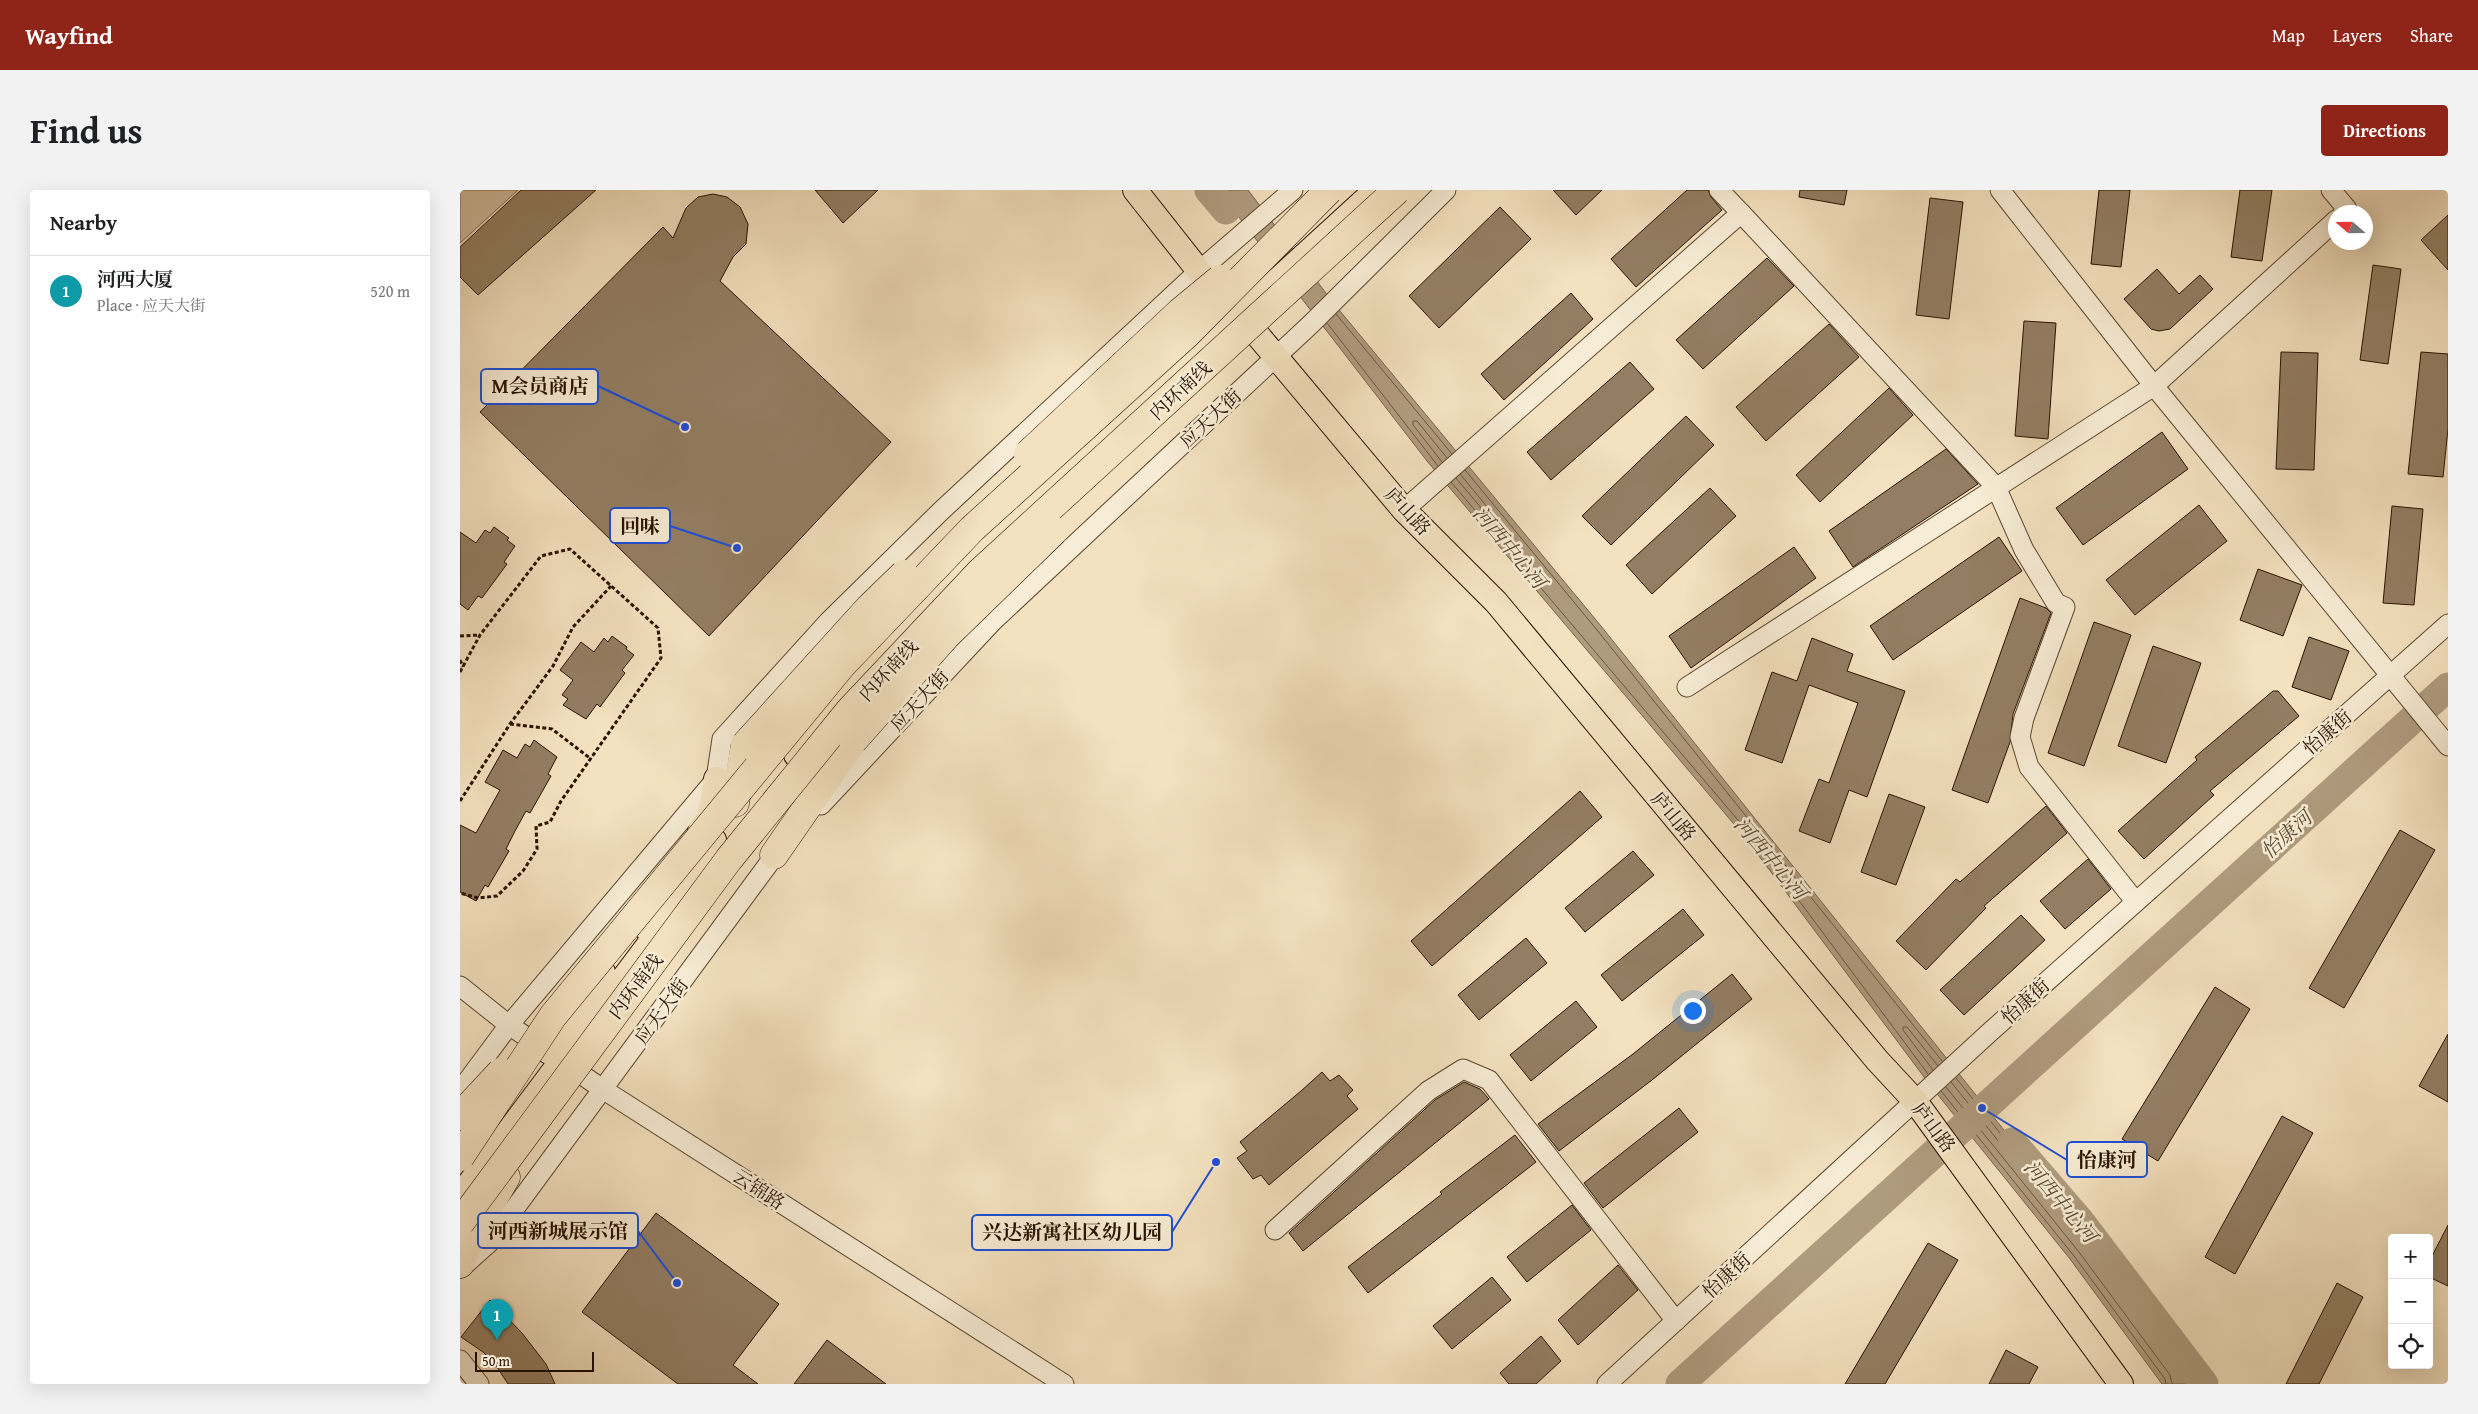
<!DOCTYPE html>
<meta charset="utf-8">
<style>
body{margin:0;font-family:"Gentium Book Plus","Noto Serif SC",serif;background:#f2f2f2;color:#202124}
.controls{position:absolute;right:15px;bottom:15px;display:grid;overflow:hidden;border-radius:5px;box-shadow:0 5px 20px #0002}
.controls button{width:45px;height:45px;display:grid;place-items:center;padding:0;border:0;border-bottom:1px solid #e0e0e0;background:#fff;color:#202124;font:25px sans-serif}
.compass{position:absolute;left:1868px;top:15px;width:45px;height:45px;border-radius:50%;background:#fff;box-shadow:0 5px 20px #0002;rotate:290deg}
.scale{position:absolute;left:15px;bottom:12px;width:119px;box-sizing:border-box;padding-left:5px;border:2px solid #2a1200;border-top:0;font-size:14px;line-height:18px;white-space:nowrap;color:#2a1200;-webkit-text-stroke:4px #f7ecd5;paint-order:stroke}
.you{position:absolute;left:1232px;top:820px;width:18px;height:18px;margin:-12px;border:4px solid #fff;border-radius:50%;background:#1a73e8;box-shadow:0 0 0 8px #1a73e833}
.badge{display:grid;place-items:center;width:32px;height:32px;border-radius:50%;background:#8f2418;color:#fff;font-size:16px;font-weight:700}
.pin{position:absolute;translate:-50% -41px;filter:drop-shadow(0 1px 2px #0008)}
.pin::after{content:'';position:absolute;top:26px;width:18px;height:15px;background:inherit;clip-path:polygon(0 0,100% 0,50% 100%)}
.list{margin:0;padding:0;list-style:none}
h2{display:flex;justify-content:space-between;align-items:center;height:65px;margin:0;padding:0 20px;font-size:21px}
h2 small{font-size:16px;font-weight:400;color:#757577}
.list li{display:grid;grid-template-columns:32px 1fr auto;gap:15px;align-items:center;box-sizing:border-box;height:70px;padding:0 20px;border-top:1px solid #e0e0e0}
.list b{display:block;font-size:19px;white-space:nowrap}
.list p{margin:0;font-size:16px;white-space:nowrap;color:#757577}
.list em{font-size:16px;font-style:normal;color:#757577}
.icon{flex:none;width:28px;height:28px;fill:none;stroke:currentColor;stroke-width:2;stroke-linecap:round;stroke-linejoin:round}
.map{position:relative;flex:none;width:1988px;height:1194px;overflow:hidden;border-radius:5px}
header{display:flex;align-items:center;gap:30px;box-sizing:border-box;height:70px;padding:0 25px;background:#8f2418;color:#fff}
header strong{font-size:24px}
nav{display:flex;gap:28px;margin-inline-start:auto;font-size:18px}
.intro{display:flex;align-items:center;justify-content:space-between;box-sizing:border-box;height:120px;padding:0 30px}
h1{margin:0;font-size:35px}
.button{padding:12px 22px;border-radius:5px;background:#8f2418;color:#fff;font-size:18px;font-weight:700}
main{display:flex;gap:30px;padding:0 30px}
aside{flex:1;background:#fff;border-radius:5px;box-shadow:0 5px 20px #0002}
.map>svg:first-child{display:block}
</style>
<header>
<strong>Wayfind</strong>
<nav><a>Map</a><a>Layers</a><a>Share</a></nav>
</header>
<div class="intro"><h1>Find us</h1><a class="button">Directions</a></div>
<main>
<aside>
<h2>Nearby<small></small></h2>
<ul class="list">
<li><span class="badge" style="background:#0f9aa8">1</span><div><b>河西大厦</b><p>Place · 应天大街</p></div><em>520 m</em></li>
</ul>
</aside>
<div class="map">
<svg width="1988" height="1194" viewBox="0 0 1988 1194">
<rect width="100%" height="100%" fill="#f3e1bf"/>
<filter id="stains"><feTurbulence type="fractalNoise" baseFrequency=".004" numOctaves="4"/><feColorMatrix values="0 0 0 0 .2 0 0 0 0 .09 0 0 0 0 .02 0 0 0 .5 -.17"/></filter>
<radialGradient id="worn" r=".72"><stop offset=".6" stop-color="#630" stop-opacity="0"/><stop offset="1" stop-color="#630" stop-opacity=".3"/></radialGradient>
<!-- green -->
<path fill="#d1be9f" stroke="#7e6850" d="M0,0H58L0,53Z"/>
<!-- water -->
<path fill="#af9b7e" stroke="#7a644c" d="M758,0H788L875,115L1141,436L1747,1194H1702L1610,1069L1470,895L1284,646L967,271Z"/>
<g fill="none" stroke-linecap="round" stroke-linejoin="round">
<!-- shore -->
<g stroke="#6c563f" stroke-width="1">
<path d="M876,124L992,264"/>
<path d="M867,133L978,276"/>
<path d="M982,272L953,235V231H957L987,268"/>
<path d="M1005,280L1137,440L1482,871"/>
<path d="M996,288L1044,345L1048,346V342L1000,284"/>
<path d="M991,292L1288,642L1468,884"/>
<path d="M1473,880L1443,840V837H1447L1478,876"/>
<path d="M1496,888L1741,1194"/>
<path d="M1491,892L1733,1194"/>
<path d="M1486,897L1619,1062L1710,1185L1712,1194"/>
<path d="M1481,901L1614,1066L1705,1189L1706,1194"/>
</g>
<!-- river -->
<g stroke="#af9b7e" stroke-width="29">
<path d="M749,0L766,20"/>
<path d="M1552,952L1620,1031L1744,1194"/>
<path d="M1220,1194L1988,497"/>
</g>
</g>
<!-- building -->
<g fill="#937e63" stroke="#2a1200">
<path d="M61,0H136L18,105L0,87V57Z"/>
<path d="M355,0H418L383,33Z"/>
<path d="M1093,0H1142L1116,25Z"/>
<path d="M1227,0H1248L1251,7L1262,20L1176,97L1151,69Z"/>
<path d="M1340,0H1387L1384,15L1339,7Z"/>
<path d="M1639,0H1670L1661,77L1631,74Z"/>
<path d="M1780,0H1812L1802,71L1771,67Z"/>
<path d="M253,4L267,7L280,17L288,34L286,54L273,67L260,91L431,252L249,446L20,222L203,37L213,48L226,18L238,7Z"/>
<path d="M1470,8L1503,12L1489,129L1456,125Z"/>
<path d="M1040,17L1071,49L979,138L949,106Z"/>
<path d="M1988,25V80L1961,50Z"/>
<path d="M1307,68L1334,96L1243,179L1216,150Z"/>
<path d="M1913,75L1941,79L1928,174L1900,170Z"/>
<path d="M1697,79L1719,104L1740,85L1753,99L1710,139L1699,141L1691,139L1664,109Z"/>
<path d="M1111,103L1133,129L1044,210L1021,184Z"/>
<path d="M1564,131L1596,133L1588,249L1555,246Z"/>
<path d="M1369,134L1399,167L1306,251L1276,217Z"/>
<path d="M1821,162L1858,163L1854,280L1816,279Z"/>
<path d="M1961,162L1988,164V239L1983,287L1948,284Z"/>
<path d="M1170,172L1194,199L1091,290L1067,262Z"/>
<path d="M1429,198L1453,225L1360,312L1336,285Z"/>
<path d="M1226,226L1254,255L1151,355L1122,326Z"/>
<path d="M1702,242L1728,279L1623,355L1596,318Z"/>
<path d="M1486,259L1518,294L1393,377L1369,341Z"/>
<path d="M1250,298L1276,326L1192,404L1166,375Z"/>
<path d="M1739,315L1767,351L1675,425L1646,390Z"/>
<path d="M1932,316L1963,319L1954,415L1923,413Z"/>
<path d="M34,337L49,348L47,350L55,356L44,372L47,374L22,408L18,406L8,420L0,414V342L16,353L25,340L30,343Z"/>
<path d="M1539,347L1562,381L1433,470L1410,436Z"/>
<path d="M1334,357L1356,388L1231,478L1209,446Z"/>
<path d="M1798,379L1842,395L1823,446L1780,430Z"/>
<path d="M1560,408L1586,418L1591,423L1553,524L1550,552L1528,613L1492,600Z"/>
<path d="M1634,432L1671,445L1624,576L1588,563Z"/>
<path d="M152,446L167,457L166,459L174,465L162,480L165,483L140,517L137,514L126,529L103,515L108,509L102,505L113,490L100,480L121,452L134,462L144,448L148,452Z"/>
<path d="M1849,447L1889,461L1871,510L1832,497Z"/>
<path d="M1352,448L1393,464L1387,481L1445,501L1407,607L1389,600L1370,653L1339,641L1359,589L1369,593L1398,513L1349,495L1322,573L1285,560L1312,482L1337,491Z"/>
<path d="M1693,456L1741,473L1706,573L1658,556Z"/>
<path d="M1813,501H1818L1839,526L1750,601L1754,605L1684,669L1658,641L1737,570L1735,567Z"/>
<path d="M74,550L97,567L88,584L91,586L70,623L66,621L55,641L46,659L49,661L28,697L25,695L16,711L0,702V635L16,643L40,600L25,592L43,560L57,568L65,554L70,557Z"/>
<path d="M1120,601L1142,627L972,776L951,751Z"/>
<path d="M1429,604L1465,617L1436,695L1401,682Z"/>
<path d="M1586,616L1607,643L1524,716L1526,718L1466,780L1436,751L1496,689L1500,692Z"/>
<path d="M1940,640L1975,660L1884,818L1849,798Z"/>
<path d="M1173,661L1194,685L1125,742L1105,718Z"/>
<path d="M1628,669L1651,699L1605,739L1580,711Z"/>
<path d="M1223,719L1244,745L1162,811L1141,785Z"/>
<path d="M1561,725L1585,750L1504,825L1480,800Z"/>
<path d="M1066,748L1087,773L1019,830L998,805Z"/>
<path d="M1272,784L1292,809L1192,890L1099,961L1078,934L1173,864Z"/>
<path d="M1755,797L1790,819L1698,971L1662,949Z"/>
<path d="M1116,811L1137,837L1071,891L1050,865Z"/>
<path d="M1988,844V912L1959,896Z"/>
<path d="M862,882L870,891L879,885L893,900L887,906L898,919L809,995L801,985L793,989L777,968L787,961L780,952L841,901Z"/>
<path d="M1004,892L1020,899L1029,909L843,1061L829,1043L975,910Z"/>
<path d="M1219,918L1238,942L1143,1018L1124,993Z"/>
<path d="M1822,926L1853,943L1775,1084L1745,1067Z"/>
<path d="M1055,945L1076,972L908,1103L888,1077L982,1004L980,1002Z"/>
<path d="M1112,1015L1131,1040L1067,1092L1047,1067Z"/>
<path d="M196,1023L319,1114L273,1175L298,1194H218L122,1122Z"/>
<path d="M1988,1035V1096L1969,1087V1072Z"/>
<path d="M1468,1053L1498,1070L1425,1194H1385Z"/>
<path d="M1158,1075L1178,1100L1118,1155L1098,1130Z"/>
<path d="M1032,1087L1051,1110L992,1159L973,1136Z"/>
<path d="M1877,1093L1903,1107L1859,1194H1826Z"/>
<path d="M30,1110L62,1143L86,1174L95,1194H48L35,1174L23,1162L1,1147Z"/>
<path d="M1081,1146L1101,1171L1076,1194H1049L1040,1183Z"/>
<path d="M367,1150L426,1194H334Z"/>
<path d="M1546,1160L1578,1177L1569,1194H1529Z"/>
</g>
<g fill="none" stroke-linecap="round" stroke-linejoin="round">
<!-- minor casing -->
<g stroke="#5c4630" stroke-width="21">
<g id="minor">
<path d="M1259,0L1281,23"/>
<path d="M1540,0L1694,196L1988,556"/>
<path d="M1871,0L1887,19L1883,22"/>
<path d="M944,320L1281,23L1536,297L1564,360L1596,413L1605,417L1564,528L1560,547L1569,577L1675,711"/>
<path d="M1227,497L1694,196L1876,30"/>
<path d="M361,615L533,431L851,134L986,0"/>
<path d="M0,796L49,835L144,900L604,1194"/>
<path d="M0,901L49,835L256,589L262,549L369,431L481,321L739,81L833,0"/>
<path d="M815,1040L968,901L1003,879L1029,890L1216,1131"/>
<path d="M1,1078L30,1052L321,657"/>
<path d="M0,1170L19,1194"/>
<path d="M1147,1194L1530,842L1988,434"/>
</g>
</g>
<!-- major casing -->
<g stroke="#2a1200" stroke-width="26">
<g id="major">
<path d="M675,0L739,81L780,124L944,320L1036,412L1417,870L1455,911L1661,1194"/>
<path d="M336,565L383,506L508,373L916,0"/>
<path d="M240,641L250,626L256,589"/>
<path d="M186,738L254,650"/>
<path d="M89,862L143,782"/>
<path d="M0,1006L208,729"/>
</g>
</g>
<!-- highway casing -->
<g stroke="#2a1200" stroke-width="29">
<g id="highway">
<path d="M275,613L285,555"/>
<path d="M314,665L393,551"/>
<path d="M0,1074L9,1051L46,987"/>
</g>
</g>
<!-- path -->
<g stroke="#2a1200" stroke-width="3" stroke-dasharray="4 2.5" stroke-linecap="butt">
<path d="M0,446L20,445"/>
<path d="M0,470L3,477"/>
<path d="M0,482L20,445L81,366L110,359L198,438L201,468L101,611L90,632L76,636L77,659L63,681L37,706L18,708L0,703"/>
<path d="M50,534L92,539L131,569"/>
<path d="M0,611L50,534L93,476L113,437L151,396"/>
</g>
<!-- minor -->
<use href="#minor" stroke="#f7ecd5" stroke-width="19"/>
<!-- major -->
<use href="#major" stroke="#f3e1bf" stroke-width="24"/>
<!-- highway -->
<use href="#highway" stroke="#f3e1bf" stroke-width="28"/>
<!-- highway-bridge casing -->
<g stroke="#2a1200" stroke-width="29" stroke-linecap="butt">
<g id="highway-bridge">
<path d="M568,264L720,122L760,89"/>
<path d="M393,551L487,445L594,341"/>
<path d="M285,555L409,418L444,384"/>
<path d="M0,926L41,882"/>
<path d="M0,967L93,826L382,475L512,339L727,144L869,0"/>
<path d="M0,1033L269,669L390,520L520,382L937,0"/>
</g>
</g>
<!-- highway-bridge -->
<use href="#highway-bridge" stroke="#f3e1bf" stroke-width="28"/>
</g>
<g text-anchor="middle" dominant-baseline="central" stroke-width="5" stroke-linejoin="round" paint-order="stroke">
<!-- street labels -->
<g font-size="19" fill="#2a1200" stroke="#f7ecd5">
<text transform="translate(720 200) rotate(-43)">内环南线</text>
<text transform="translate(750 228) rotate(-43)">应天大街</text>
<text transform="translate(948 321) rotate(47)">庐山路</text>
<text transform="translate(428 480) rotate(-47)">内环南线</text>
<text transform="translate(459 510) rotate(-47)">应天大街</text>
<text transform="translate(1867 542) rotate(-41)">怡康街</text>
<text transform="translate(1214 626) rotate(50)">庐山路</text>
<text transform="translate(175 796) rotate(-53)">内环南线</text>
<text transform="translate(1565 811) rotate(-42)">怡康街</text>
<text transform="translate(201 821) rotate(-54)">应天大街</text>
<text transform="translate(1474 937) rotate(53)">庐山路</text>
<text transform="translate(299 999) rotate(33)">云锦路</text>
<text transform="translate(1266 1085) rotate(-43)">怡康街</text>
</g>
<!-- water labels -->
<g font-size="20" font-style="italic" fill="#5f4932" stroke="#f7ecd5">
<text transform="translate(1050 357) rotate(50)">河西中心河</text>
<text transform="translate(1826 644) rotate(-42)">怡康河</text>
<text transform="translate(1311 668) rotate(50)">河西中心河</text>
<text transform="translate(1601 1011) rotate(50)">河西中心河</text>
</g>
</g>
<!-- callouts -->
<path fill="none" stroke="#1d4ed8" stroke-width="2" d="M225 237L138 196M277 358L210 336M1522 918L1607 970M217 1093L178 1041M756 972L712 1042"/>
<g fill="#1d4ed8" stroke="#f7ecd5" stroke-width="2">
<circle cx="225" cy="237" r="5"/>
<circle cx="277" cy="358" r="5"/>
<circle cx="1522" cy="918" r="5"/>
<circle cx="217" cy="1093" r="5"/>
<circle cx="756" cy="972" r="5"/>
</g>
<g fill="#f7ecd5" stroke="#1d4ed8" stroke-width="2">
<rect x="21" y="179" width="117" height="35" rx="5"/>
<rect x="150" y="318" width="60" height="35" rx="5"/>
<rect x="1607" y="952" width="80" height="35" rx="5"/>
<rect x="18" y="1023" width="160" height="35" rx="5"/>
<rect x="512" y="1025" width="200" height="35" rx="5"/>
</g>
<g font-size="20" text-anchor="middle" font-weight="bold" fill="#2a1200">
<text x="80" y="203">M会员商店</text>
<text x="180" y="343">回味</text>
<text x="1647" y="977">怡康河</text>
<text x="98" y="1048">河西新城展示馆</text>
<text x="612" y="1049">兴达新寓社区幼儿园</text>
</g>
<rect width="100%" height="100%" filter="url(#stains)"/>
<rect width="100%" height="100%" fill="url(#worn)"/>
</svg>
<div class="controls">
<button>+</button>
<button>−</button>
<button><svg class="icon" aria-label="locate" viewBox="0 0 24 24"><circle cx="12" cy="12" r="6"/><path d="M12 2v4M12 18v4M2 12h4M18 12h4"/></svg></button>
</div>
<svg class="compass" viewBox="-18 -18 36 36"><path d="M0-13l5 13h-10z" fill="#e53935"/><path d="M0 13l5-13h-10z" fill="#757577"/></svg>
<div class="scale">50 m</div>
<div class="you"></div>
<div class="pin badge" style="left:37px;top:1150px;background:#0f9aa8">1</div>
</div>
</main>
